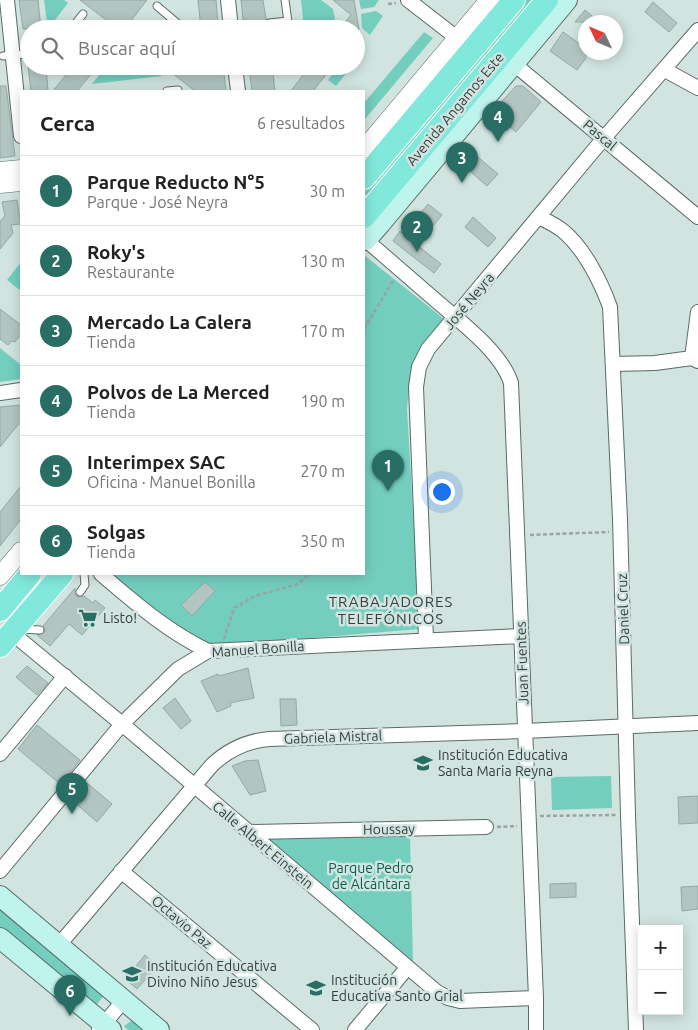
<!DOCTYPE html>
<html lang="es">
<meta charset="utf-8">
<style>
body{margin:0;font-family:Ubuntu,sans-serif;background:#f6f6f6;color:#222}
.controls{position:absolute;right:15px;bottom:15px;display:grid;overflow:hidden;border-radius:0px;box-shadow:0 2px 12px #0003}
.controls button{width:45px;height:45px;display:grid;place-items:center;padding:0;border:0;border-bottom:1px solid #e0e0e0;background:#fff;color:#222;font:25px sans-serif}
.compass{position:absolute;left:578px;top:15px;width:45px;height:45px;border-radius:50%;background:#fff;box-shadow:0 2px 12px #0003;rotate:314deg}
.you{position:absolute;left:441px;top:491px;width:18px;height:18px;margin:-12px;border:4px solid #fff;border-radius:50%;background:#1a73e8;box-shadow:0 0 0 8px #1a73e833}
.badge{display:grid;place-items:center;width:32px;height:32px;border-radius:50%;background:#286e64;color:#fff;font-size:16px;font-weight:700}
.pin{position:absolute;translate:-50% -41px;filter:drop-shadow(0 1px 2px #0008)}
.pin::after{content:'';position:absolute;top:26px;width:18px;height:15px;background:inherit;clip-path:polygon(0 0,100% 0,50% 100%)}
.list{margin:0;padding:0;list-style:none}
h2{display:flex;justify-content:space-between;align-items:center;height:65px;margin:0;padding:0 20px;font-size:21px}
h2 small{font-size:16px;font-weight:400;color:#767676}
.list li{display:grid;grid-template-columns:32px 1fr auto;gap:15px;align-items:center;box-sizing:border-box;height:70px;padding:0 20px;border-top:1px solid #e0e0e0}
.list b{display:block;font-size:19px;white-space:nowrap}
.list p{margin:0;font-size:16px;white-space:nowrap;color:#767676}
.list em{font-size:16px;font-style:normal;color:#767676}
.icon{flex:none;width:28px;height:28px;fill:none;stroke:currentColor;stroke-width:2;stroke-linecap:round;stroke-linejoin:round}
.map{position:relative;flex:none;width:698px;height:1030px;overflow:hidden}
.search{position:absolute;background:#fff;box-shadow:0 2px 12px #0003;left:20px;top:20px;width:345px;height:55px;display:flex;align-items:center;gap:12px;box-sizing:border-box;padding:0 18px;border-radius:28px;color:#767676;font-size:19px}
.panel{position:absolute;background:#fff;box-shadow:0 2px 12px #0003;left:20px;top:90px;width:345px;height:485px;border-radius:0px}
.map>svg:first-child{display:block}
</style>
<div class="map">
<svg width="698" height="1030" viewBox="0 0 698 1030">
<rect width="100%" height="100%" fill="#d1e4e0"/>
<!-- green -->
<g fill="#73cebe">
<path d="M44,0H64L68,3L48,29Z"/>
<path d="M301,0H321L333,9L335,19L327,29H304Z"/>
<path d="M359,0H379L374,7L361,9Z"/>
<path d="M526,0H539L370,199L364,193V188Z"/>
<path d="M376,11L383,16L370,35L362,28L361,14Z"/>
<path d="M424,32L433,38L365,119L364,103Z"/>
<path d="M106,66H150L162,76L92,84Z"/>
<path d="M339,66H352L336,86L328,80Z"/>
<path d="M364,255L444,319L421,349L410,374L407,409L420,629L216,646L190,636L106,574H364Z"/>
<path d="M21,262V291L7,280Z"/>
<path d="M0,348L21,365V379L0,382Z"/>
<path d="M611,776L612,808L552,810L551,777Z"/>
<path d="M410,835L413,964L263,837Z"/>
<path d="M0,905L105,994L95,1007L0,930Z"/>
<path d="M134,1019L147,1030H128L124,1026Z"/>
</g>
<!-- building -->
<g fill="#b2c5c1" stroke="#95a8a4">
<path d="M19,0H38L41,29H23Z"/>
<path d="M80,0H147L130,22L110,23Z"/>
<path d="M198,0H216L218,23L214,25V29H201Z"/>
<path d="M241,0H263L266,19L262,25V29H248L249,24L247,20H243Z"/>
<path d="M333,0H354L359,29H340L351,15Z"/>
<path d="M653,2L677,23L669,32L645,12Z"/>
<path d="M585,10L599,22H575Z"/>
<path d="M563,32L586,48V58L577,70L550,51Z"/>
<path d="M28,66H46L48,91H31Z"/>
<path d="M73,66H98L77,91H53Z"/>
<path d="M163,66H223L226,91H195Z"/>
<path d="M249,66H272L275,91H252Z"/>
<path d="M310,66H333L313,91H291Z"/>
<path d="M0,86H6L15,156L0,158Z"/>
<path d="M516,86H523L541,102L516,132L492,112Z"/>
<path d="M466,147L498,174L487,186L456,159Z"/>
<path d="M17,200L21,224L11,225L13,233L0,249V221L5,216L2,202Z"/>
<path d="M428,204L442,215L417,245L441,264L434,273L393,241L400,231L403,234Z"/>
<path d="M473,217L496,238L488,247L465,227Z"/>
<path d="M0,309L21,325V334L15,342L12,341L8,345L0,339Z"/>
<path d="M21,405V421L0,447V407Z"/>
<path d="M21,486V519L0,546V512Z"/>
<path d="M205,582L215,591L192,616L181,605Z"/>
<path d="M75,588V594L77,597L84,596L93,603L95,600L105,608L82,635L69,624L50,646L37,635L44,633L45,630L43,626Z"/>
<path d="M27,666L48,683L37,695L16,677Z"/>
<path d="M248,668L254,698L230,703L231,706L217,712L201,681L218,674L219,676Z"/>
<path d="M175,698L191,721L181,729L163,708Z"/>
<path d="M280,699H296L297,725L281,726Z"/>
<path d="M37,725L80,760L66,778L64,777L59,783L18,749Z"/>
<path d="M258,760L266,791L250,795L232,766L245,761Z"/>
<path d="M87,783L112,804L97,822L72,800Z"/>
<path d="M698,796V823L679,824L678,797Z"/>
<path d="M576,883V897L550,898V884Z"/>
<path d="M698,886V909L682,911L681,887Z"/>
<path d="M145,955L157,966L137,989L125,979Z"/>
</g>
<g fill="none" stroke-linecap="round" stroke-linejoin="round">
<!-- service casing -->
<g stroke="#5a6b67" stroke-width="9">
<g id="service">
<path d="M285,0L289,29"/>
<path d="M157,6L184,29"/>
<path d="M267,26L269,23L288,21"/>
<path d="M219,28L244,25"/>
<path d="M71,29L83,14"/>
<path d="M3,56L26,54"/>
<path d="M167,91L178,90"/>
<path d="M80,592L85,585L84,574"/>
<path d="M20,629L40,630"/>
</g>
</g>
<!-- minor casing -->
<g stroke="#5a6b67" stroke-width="16">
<g id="minor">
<path d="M7,0L21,136"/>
<path d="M228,0L231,29"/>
<path d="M408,0L457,38"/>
<path d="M508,59L698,217"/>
<path d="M235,66L238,91"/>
<path d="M665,70L698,88"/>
<path d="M539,217C547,221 556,225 563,231C584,248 601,282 610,307L620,519L628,815L636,1030"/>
<path d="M366,240C388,259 411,279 433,298C458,320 501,351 511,383L536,998V1030"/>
<path d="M692,358L698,312"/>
<path d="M614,364L655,363L692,358L698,361"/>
<path d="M0,393L21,390"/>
<path d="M101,574C135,603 167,631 208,651"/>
<path d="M12,633L122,724L437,992L448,998L460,1001L536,998"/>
<path d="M426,639L416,387L419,367L428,349L604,138L698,30"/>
<path d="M0,754L65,676"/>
<path d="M249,832L486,827"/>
<path d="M0,871L122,724L178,669L208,651L521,636"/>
<path d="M121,871L312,1030"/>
<path d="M58,946L212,765C228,750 247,741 269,739L524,731L698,723"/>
<path d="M99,1030L123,1001"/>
<path d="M355,1030L407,968"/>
</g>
</g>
<!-- tertiary casing -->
<g stroke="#5a6b67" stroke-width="19">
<g id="tertiary">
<path d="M364,149L489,0"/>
<path d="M0,171L21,169"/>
<path d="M0,184L21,182"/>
<path d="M0,576L21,551"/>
</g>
</g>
<!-- secondary casing -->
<g stroke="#5a6b67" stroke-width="22">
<g id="secondary">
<path d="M364,238L366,240L380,224L567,0"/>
<path d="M0,896L159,1030"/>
<path d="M0,938L111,1030"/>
</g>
</g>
<!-- primary casing -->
<g stroke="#fff" stroke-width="24">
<g id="primary">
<path d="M364,178L514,0"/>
<path d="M364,217L547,0"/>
<path d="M0,610L30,574"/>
<path d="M0,646L62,574"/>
</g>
</g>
<!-- path -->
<g stroke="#97a6a3" stroke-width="2.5" stroke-dasharray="4 2.5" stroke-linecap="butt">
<path d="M388,4L396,3"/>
<path d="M364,329L394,279"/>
<path d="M530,535L609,532"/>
<path d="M224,639L234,608L255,596L298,584L309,574"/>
<path d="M540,816L617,815"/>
<path d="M497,827L517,826"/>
</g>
<!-- service -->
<use href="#service" stroke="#fff" stroke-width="7"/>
<!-- minor -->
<use href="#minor" stroke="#fff" stroke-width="14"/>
<!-- tertiary -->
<use href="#tertiary" stroke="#fff" stroke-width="18"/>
<!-- secondary -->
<use href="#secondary" stroke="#bff4ed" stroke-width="20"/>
<!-- primary -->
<use href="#primary" stroke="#80e9db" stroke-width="22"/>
</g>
<!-- icons -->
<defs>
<g id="supermarket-bare" transform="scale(1.5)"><path d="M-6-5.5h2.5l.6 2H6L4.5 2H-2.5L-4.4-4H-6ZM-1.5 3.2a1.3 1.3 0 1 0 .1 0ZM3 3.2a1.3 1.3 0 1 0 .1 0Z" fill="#286e64" stroke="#d1e4e0" stroke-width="2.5" paint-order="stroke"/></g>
<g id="school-bare" transform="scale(1.5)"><path d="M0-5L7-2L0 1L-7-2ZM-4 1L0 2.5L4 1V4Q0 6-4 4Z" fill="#286e64" stroke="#d1e4e0" stroke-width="2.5" paint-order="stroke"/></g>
</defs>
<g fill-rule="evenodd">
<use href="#supermarket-bare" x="88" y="618"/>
<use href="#school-bare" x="423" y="763"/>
<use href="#school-bare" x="132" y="974"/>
<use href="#school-bare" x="316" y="988"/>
</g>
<g text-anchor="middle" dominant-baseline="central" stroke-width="5" stroke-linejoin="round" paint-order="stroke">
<!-- street labels -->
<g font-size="14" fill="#363e3c" stroke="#d1e4e0">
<text transform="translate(455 109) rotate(-50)">Avenida Angamos Este</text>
<text transform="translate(600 135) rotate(40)">Pascal</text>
<text transform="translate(469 301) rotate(-50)">José Neyra</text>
<text transform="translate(623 609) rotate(-92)">Daniel Cruz</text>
<text transform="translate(258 649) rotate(-4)">Manuel Bonilla</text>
<text transform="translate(522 663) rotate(-92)">Juan Fuentes</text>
<text transform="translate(333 737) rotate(-2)">Gabriela Mistral</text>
<text transform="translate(389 829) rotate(-1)">Houssay</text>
<text transform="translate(263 845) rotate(40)">Calle Albert Einstein</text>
<text transform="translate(182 922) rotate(40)">Octavio Paz</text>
</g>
<!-- poi labels -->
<g font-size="14" fill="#363e3c" stroke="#d1e4e0" text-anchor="start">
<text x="103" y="618">Listo!</text>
<text x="438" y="755">Institución Educativa<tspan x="438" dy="16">Santa Maria Reyna</tspan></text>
<text x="147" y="966">Institución Educativa<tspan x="147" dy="16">Divino Niño Jesus</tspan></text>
<text x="331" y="980">Institución<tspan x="331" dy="16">Educativa Santo Grial</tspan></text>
</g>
<!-- park labels -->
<g font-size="14" fill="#0a5c52" stroke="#d1e4e0">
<text x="371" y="868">Parque Pedro<tspan x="371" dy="16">de Alcántara</tspan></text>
</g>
<!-- neighbourhood labels -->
<g font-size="15" letter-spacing="1" fill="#363e3c" stroke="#d1e4e0">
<text x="391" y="601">TRABAJADORES<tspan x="391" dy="17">TELEFÓNICOS</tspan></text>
</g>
</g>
</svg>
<div class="controls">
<button>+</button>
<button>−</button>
</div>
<svg class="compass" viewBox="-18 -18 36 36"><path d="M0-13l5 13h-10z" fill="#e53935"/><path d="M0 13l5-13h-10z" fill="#767676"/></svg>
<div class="you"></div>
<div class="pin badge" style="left:388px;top:491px">1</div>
<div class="pin badge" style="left:417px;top:252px">2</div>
<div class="pin badge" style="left:462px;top:183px">3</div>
<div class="pin badge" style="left:498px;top:142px">4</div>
<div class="pin badge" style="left:72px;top:814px">5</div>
<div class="pin badge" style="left:70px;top:1016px">6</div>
<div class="search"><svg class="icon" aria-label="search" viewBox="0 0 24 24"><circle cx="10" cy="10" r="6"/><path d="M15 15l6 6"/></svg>Buscar aquí</div>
<section class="panel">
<h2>Cerca<small>6 resultados</small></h2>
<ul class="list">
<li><span class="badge">1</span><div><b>Parque Reducto N°5</b><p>Parque · José Neyra</p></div><em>30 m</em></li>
<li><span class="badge">2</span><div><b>Roky's</b><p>Restaurante</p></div><em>130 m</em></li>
<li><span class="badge">3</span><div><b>Mercado La Calera</b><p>Tienda</p></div><em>170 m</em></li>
<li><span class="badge">4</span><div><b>Polvos de La Merced</b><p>Tienda</p></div><em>190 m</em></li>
<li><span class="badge">5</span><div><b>Interimpex SAC</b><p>Oficina · Manuel Bonilla</p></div><em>270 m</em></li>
<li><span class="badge">6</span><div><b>Solgas</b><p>Tienda</p></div><em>350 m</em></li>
</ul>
</section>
</div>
